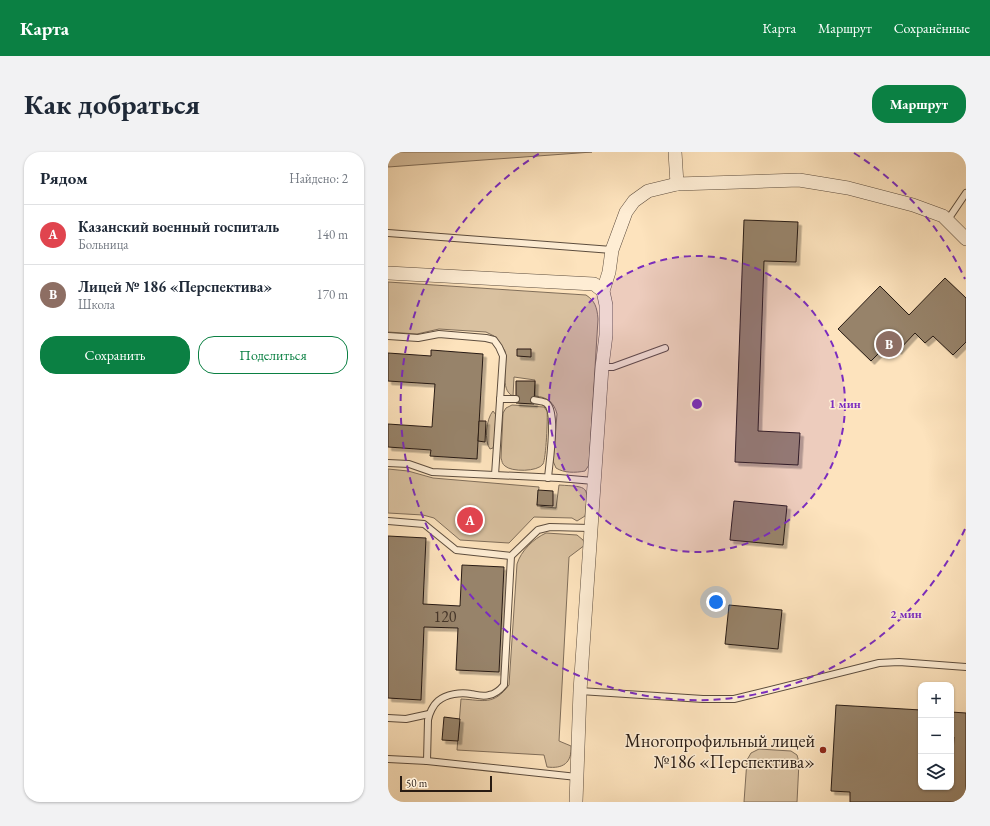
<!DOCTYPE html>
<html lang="ru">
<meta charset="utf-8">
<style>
body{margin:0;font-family:"EB Garamond",serif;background:#f2f2f3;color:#1f2937}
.controls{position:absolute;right:12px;bottom:12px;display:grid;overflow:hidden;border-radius:8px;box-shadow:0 1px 3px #0004}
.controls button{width:36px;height:36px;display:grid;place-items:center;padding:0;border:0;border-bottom:1px solid #e0e1e3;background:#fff;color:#1f2937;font:20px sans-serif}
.scale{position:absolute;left:12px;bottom:10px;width:92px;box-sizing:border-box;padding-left:4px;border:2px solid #281b13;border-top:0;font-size:11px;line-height:14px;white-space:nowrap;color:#281b13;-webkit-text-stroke:3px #feedd4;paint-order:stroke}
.you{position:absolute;left:328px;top:450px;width:14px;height:14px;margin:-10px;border:3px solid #fff;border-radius:50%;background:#1a73e8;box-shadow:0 0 0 6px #1a73e833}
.badge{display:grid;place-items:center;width:26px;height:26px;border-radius:50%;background:#0b8043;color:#fff;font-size:13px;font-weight:700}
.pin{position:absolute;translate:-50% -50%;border:2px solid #fff;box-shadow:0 1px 4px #0006}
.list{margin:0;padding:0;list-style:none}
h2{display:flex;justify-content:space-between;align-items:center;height:52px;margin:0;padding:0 16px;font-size:17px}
h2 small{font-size:13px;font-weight:400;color:#747a83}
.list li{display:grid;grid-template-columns:26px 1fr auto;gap:12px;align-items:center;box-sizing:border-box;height:60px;padding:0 16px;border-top:1px solid #e0e1e3}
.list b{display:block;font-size:15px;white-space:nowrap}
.list p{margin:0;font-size:13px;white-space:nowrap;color:#747a83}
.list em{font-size:13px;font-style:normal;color:#747a83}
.actions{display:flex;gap:8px;padding:12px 16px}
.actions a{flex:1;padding:9px 0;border:1px solid #0b8043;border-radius:16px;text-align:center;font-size:14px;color:#0b8043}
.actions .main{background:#0b8043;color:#fff}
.icon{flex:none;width:22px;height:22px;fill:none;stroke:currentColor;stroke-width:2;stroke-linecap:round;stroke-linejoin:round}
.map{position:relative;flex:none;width:578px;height:650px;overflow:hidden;border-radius:16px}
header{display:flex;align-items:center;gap:24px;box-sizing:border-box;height:56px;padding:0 20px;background:#0b8043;color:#fff}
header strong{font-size:19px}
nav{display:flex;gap:22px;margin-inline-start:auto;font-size:14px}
.intro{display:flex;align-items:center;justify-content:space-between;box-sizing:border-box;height:96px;padding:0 24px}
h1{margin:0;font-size:28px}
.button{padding:10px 18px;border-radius:16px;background:#0b8043;color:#fff;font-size:14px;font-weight:700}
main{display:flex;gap:24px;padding:0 24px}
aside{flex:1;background:#fff;border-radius:16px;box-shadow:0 1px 3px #0004}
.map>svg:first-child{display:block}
</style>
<header>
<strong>Карта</strong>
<nav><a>Карта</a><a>Маршрут</a><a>Сохранённые</a></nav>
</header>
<div class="intro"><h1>Как добраться</h1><a class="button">Маршрут</a></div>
<main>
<aside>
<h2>Рядом<small>Найдено: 2</small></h2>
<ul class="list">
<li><span class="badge" style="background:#e0444e">A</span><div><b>Казанский военный госпиталь</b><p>Больница</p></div><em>140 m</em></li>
<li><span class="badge" style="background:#8d6e63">B</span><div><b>Лицей № 186 «Перспектива»</b><p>Школа</p></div><em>170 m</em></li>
</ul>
<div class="actions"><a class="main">Сохранить</a><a>Поделиться</a></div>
</aside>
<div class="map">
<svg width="578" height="650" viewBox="0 0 578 650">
<defs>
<filter id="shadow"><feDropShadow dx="3.5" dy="3.5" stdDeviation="0" flood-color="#0004"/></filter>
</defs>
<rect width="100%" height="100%" fill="#fde3bd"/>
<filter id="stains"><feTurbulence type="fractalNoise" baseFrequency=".005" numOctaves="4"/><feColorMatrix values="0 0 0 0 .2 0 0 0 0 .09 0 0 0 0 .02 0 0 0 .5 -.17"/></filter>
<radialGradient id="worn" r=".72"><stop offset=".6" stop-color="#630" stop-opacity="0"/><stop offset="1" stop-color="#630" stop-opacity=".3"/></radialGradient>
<!-- green -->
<g fill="#d9c1a0" stroke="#806e5a">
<path d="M0,0H204L0,15Z"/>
<path d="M0,130L198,143C207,149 209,155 210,167L201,313L197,319C187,321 176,321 168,316L165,309L169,262C166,250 159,245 147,244V228L126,225L125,244C111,238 120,212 117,199L110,188L106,184L98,180L51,177L29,182L0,180Z"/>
<path d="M124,253L156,255L159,259C160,265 158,307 155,312C150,320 123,320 117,314C114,312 114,309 113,306L115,261L118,256Z"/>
<path d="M105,259L108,263L106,292L105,296L102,297C96,289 98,267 105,259Z"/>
<path d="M0,317L20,319L45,326L151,335L149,354L168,356L171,333C201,335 201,333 197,364L189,369L184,366L146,365L121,391L72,388L46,366L35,363L0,361Z"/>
<path d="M158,381L189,383L195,388L197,393L181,405L171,589L183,594C184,611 175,617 159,615L156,603L69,598L73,547C96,548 105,554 121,533L129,412C133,399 145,387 158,381Z"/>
<path d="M371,597L403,599L409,603L411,610L409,650H356L359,608L363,601Z"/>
</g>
<!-- building -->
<g fill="#97836b" stroke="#281b13" filter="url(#shadow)">
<path d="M356,68L410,70L408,110L376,109L370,279L412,281L410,313L347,310Z"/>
<path d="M557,126L578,146V190L565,203L545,184L537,191L527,181L510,199L501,191L483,209L450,177L492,134L521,163Z"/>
<path d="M129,197H143V205L129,204Z"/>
<path d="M43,198L95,202L89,307L42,304L43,298L0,295V272L44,275L47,232L0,229V201L43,204Z"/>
<path d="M128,229H147L146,252L128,251Z"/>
<path d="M91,269H98L97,290L90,289Z"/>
<path d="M150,338L165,339V354L149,353Z"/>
<path d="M346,349L399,354L395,393L342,388Z"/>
<path d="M0,384L38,386L35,452L72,454L74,413L116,415L111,520L68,518L70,476L36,475L33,548L0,546Z"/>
<path d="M341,453L394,458L390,497L337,492Z"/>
<path d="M448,553L533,558V635H563L566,585H563V560L578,561V650H462V640L443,639Z"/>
<path d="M56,565L72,567L70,589L54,588Z"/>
</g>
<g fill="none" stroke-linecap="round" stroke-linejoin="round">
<!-- service casing -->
<g stroke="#5d4d3e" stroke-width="8">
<g id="service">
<path d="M559,69L578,41"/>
<path d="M0,81L224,98"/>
<path d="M0,184L30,186L51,182L98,186L106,188L111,195L115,204L107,323"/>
<path d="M214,215H225L277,196"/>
<path d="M112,247H128"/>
<path d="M146,248C149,249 155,249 158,251C170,258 161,312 160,326"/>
<path d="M0,311L21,312L44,320L171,326L206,329"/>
<path d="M0,369L36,372L68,398L123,404"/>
<path d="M192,539L315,547H346L491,511L511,510L578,515"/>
<path d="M0,566L18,567L41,562"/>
<path d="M0,607L39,609L189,625"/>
<path d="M39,609L40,568C41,562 45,553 50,549C58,542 73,540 83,542C89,543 95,545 101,543C108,542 112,538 116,533L123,404L150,378L162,375L202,376"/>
</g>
</g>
<!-- minor casing -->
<g stroke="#5d4d3e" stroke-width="14">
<g id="minor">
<path d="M287,0L289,32"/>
<path d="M0,121L206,132L215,139"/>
<path d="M188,650L192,539L214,215L218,183V153L215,139L221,120L224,98L238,60L246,49L260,39L289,32L411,28L460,36L525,53L555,64L578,87"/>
</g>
</g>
<!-- service -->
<use href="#service" stroke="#feedd4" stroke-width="6"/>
<!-- minor -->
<use href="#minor" stroke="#feedd4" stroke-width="13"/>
</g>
<!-- distance rings -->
<circle cx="309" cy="252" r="148" fill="#7b2cbf" fill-opacity=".12"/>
<g fill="none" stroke="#7b2cbf" stroke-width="2" stroke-dasharray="7 5">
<circle cx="309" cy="252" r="148"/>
<path d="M577 377A296 296 0 1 1 152 1M466 1A296 296 0 0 1 577 127"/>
</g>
<!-- markers -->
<circle fill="#8f2418" stroke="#feedd4" stroke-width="1.5" cx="435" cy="598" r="4"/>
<g text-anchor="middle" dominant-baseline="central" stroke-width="3" stroke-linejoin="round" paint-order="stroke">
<!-- number labels -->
<g font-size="16" fill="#443529">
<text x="57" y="464">120</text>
</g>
<!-- poi labels -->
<g font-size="18" fill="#281b13" stroke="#feedd4" text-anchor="end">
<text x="427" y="588">Многопрофильный лицей<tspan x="427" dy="21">№186 «Перспектива»</tspan></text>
</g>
</g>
<circle cx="309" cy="252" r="6" fill="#7b2cbf" stroke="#feedd4" stroke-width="2"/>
<g font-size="12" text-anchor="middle" font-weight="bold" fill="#7b2cbf" stroke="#feedd4" stroke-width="3" stroke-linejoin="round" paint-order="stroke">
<text x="457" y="256">1 мин</text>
<text x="518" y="466">2 мин</text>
</g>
<rect width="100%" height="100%" filter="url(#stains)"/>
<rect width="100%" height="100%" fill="url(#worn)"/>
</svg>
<div class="controls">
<button>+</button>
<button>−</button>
<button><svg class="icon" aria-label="layers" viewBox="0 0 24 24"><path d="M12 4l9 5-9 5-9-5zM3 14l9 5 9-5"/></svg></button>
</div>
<div class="scale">50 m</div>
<div class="you"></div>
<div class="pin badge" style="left:82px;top:368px;background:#e0444e">A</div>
<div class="pin badge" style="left:501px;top:192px;background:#8d6e63">B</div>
</div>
</main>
